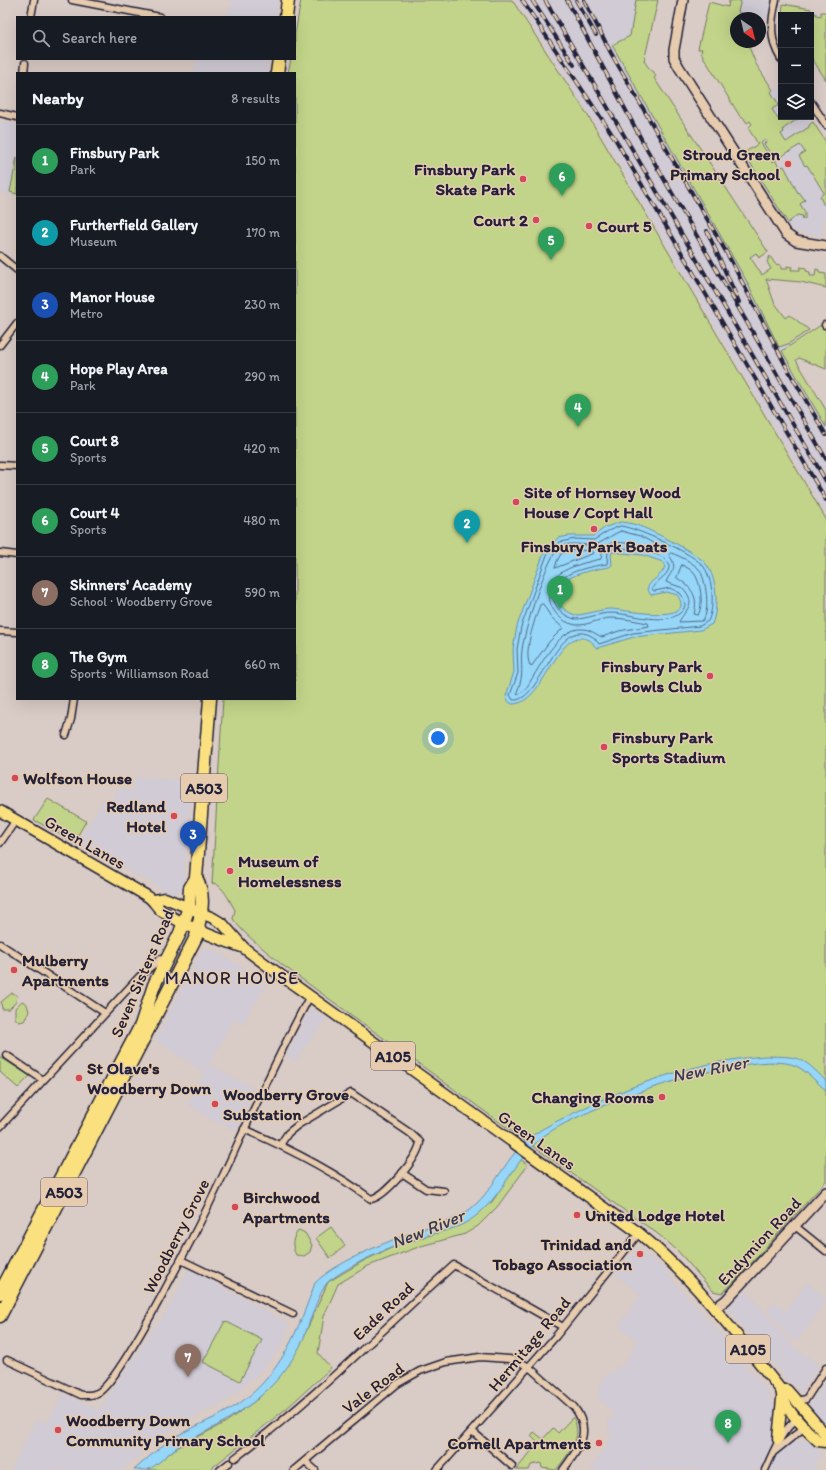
<!DOCTYPE html>
<meta charset="utf-8">
<style>
body{margin:0;font-family:Itim,sans-serif;background:#242831;color:#f1f3f6}
.controls{position:absolute;right:12px;top:12px;display:grid;overflow:hidden;border-radius:0px;box-shadow:0 4px 16px #0002}
.controls button{width:36px;height:36px;display:grid;place-items:center;padding:0;border:0;border-bottom:1px solid #363941;background:#171b24;color:#f1f3f6;font:20px sans-serif}
.compass{position:absolute;left:730px;top:12px;width:36px;height:36px;border-radius:50%;background:#171b24;box-shadow:0 4px 16px #0002;rotate:145deg}
.you{position:absolute;left:438px;top:738px;width:14px;height:14px;margin:-10px;border:3px solid #fff;border-radius:50%;background:#1a73e8;box-shadow:0 0 0 6px #1a73e833}
.badge{display:grid;place-items:center;width:26px;height:26px;border-radius:50%;background:#d1495b;color:#fff;font-size:13px;font-weight:700}
.pin{position:absolute;translate:-50% -33px;filter:drop-shadow(0 1px 2px #0008)}
.pin::after{content:'';position:absolute;top:21px;width:14px;height:12px;background:inherit;clip-path:polygon(0 0,100% 0,50% 100%)}
.list{margin:0;padding:0;list-style:none}
h2{display:flex;justify-content:space-between;align-items:center;height:52px;margin:0;padding:0 16px;font-size:17px}
h2 small{font-size:13px;font-weight:400;color:#9ea1a6}
.list li{display:grid;grid-template-columns:26px 1fr auto;gap:12px;align-items:center;box-sizing:border-box;height:72px;padding:0 16px;border-top:1px solid #363941}
.list b{display:block;font-size:15px;white-space:nowrap}
.list p{margin:0;font-size:13px;white-space:nowrap;color:#9ea1a6}
.list em{font-size:13px;font-style:normal;color:#9ea1a6}
.icon{flex:none;width:22px;height:22px;fill:none;stroke:currentColor;stroke-width:2;stroke-linecap:round;stroke-linejoin:round}
.map{position:relative;flex:none;width:826px;height:1470px;overflow:hidden}
.search{position:absolute;background:#171b24;box-shadow:0 4px 16px #0002;left:16px;top:16px;width:280px;height:44px;display:flex;align-items:center;gap:10px;box-sizing:border-box;padding:0 14px;border-radius:0px;color:#9ea1a6;font-size:15px}
.panel{position:absolute;background:#171b24;box-shadow:0 4px 16px #0002;left:16px;top:72px;width:280px;height:628px;border-radius:0px}
.map>svg:first-child{display:block}
</style>
<div class="map">
<svg width="826" height="1470" viewBox="0 0 826 1470">
<rect width="100%" height="100%" fill="#d9cbc5"/>
<filter id="ink" filterUnits="userSpaceOnUse"><feTurbulence type="fractalNoise" baseFrequency=".025" numOctaves="2"/><feDisplacementMap in="SourceGraphic" scale="8" xChannelSelector="R" yChannelSelector="G"/><feConvolveMatrix kernelMatrix="1 2 1 2 8 2 1 2 1" color-interpolation-filters="sRGB"/></filter>
<g filter="url(#ink)">
<!-- built -->
<g fill="#d0cbd5">
<path d="M232,0H278L275,17H228Z"/>
<path d="M516,0H636L626,61L687,160L766,280L796,360L826,410V514L596,124Z"/>
<path d="M732,0H774L770,20L730,10Z"/>
<path d="M197,59H269L266,73H194Z"/>
<path d="M781,85V117H810L826,142V212L821,236L793,231L744,153L775,133L755,102Z"/>
<path d="M0,121L17,124V195L0,192Z"/>
<path d="M134,777L193,782L183,889L173,894L77,844L104,799L111,802L120,787L133,793Z"/>
<path d="M204,946L237,964L267,984L242,1024L234,1019L209,1064L254,1089L236,1130L213,1121L188,1104L204,1072L155,1040Z"/>
<path d="M311,1008L326,1019L295,1061L287,1055Z"/>
<path d="M637,1247L670,1274L669,1276L729,1343L728,1346L767,1390L778,1419L797,1441L808,1440L821,1454L814,1466L817,1467L816,1470H590L611,1439L607,1421L614,1415L598,1396L603,1377L623,1365L638,1340L618,1327L641,1295L615,1274Z"/>
<path d="M189,1269L289,1324L282,1345L264,1368L230,1398L170,1430L121,1470H11L36,1419L47,1424L63,1394L99,1410L154,1328L162,1320Z"/>
<path d="M807,1283L826,1298V1300L797,1342L786,1333L767,1311L775,1302L785,1311Z"/>
<path d="M745,1290L795,1348L819,1365L802,1391H800L788,1381L729,1310V1307Z"/>
<path d="M826,1382V1425L810,1406V1404Z"/>
</g>
<!-- green -->
<g fill="#c2d489" stroke="#727b62" fill-rule="evenodd">
<path d="M301,0H512L587,114L826,519V1181L735,1281L722,1293L713,1291L677,1250L658,1234L520,1137L281,964C265,949 246,937 233,919L235,910C229,900 224,887 214,883L212,884L223,699H295V73H288L291,59H295V34Z"/>
<path d="M636,0H658L644,61L651,71H653L656,76L654,78L768,252L759,258L756,253L750,257L762,275L771,269L767,262L770,256L775,264L781,265V269H787V266L792,267L791,270H800V267L806,268V271L810,272V276H815L816,269L819,270V273L826,274V288L801,282L766,279L774,302L786,318L790,315L809,330L788,344L779,347L747,282L612,45L630,36Z"/>
<path d="M741,0L738,12L746,15V18H736V42H747L756,64L773,90L771,92L779,105L772,109L778,119L782,117L799,118L783,129L784,132L781,134L786,142L809,127V125L813,122L826,142V205L823,204L820,196L824,193L807,165L805,166L799,156L805,152L800,145L775,160L780,168L784,166L798,193L799,192L805,200L800,204L805,212V219H802L803,216L797,215L788,223L744,153L758,144L748,128L752,124L750,121L747,123L743,117L741,118L701,53L702,49H698L709,2L728,7L729,1ZM766,139L767,141L764,144L775,160L773,162L761,143Z"/>
<path d="M783,4L811,9L810,12L816,13V15L821,16V12H826V80L811,57V15H782Z"/>
<path d="M17,157V194L10,192Z"/>
<path d="M821,325L826,330V369L799,358L796,360L826,410V427L782,351Z"/>
<path d="M48,799L86,821L74,842L34,820Z"/>
<path d="M12,993L17,995L16,1002L9,1009H2L1,1002Z"/>
<path d="M22,1001L27,1004L29,1012L24,1021L19,1022L15,1018V1008Z"/>
<path d="M0,1057L30,1076L18,1088L0,1072Z"/>
<path d="M520,1159L528,1165L497,1207L478,1226L465,1234L421,1246L368,1266L338,1284L324,1316L318,1353L331,1368L287,1408L209,1470H148L175,1449L226,1422L259,1398L301,1343L328,1282L365,1260L398,1245L447,1230L492,1202Z"/>
<path d="M331,1227L345,1246L330,1258L316,1238Z"/>
<path d="M299,1230L305,1233L312,1245L310,1252L304,1256L296,1255C291,1245 292,1238 299,1230Z"/>
<path d="M225,1321L262,1340L240,1381L203,1362Z"/>
<path d="M573,1417C584,1439 569,1452 556,1470L542,1468L541,1463L531,1465L529,1470H516L538,1443L531,1436L534,1432L543,1439L553,1428L558,1433Z"/>
</g>
<!-- water -->
<g fill="#96d6f8" stroke="#688eac" fill-rule="evenodd">
<path d="M621,522C628,523 635,524 642,527C654,532 699,554 706,564C717,578 719,607 712,624L701,630L634,637L597,648C593,646 594,642 589,640C557,624 545,705 512,704L508,701L506,696L514,672L513,649L517,626L545,550L558,538L569,536H593L606,527ZM612,552L643,555L663,562L665,565C664,576 650,579 647,589L651,595L667,592L677,595C700,626 620,609 611,609C599,609 587,615 575,615C567,612 559,607 558,598C554,575 593,570 609,567L612,565L611,555Z"/>
<path d="M765,1056C799,1057 801,1055 826,1081V1090C817,1083 807,1071 796,1066C755,1046 574,1109 540,1139C512,1163 500,1203 467,1222C454,1230 437,1232 422,1237C390,1247 356,1261 329,1281C320,1288 308,1327 303,1340C299,1349 293,1358 288,1366C257,1409 221,1422 178,1447C169,1452 156,1467 147,1470C144,1470 138,1470 134,1470C147,1459 160,1446 175,1437C196,1425 220,1417 240,1403C282,1373 298,1330 315,1283C336,1261 398,1237 428,1227C439,1223 449,1222 460,1216C492,1198 502,1161 529,1138C542,1128 557,1121 572,1114C631,1084 698,1061 765,1056Z"/>
</g>
<g fill="none" stroke-linecap="round" stroke-linejoin="round">
<!-- shore -->
<g stroke="#506a87" stroke-width="1">
<path d="M621,526C637,528 695,554 704,567C713,580 715,607 708,621L700,626L633,633L599,644C597,642 596,639 593,637C557,613 541,703 513,700L510,695L518,673L517,649L521,627L548,552L560,542L575,539L594,540L608,531Z"/>
<path d="M621,531L640,536L657,545L658,548L656,549C646,546 615,539 607,545C602,549 602,555 601,559C587,562 569,566 558,575C540,591 551,618 572,624C585,628 598,618 611,618C623,618 636,621 648,623L649,626L619,631L602,637C595,634 590,629 582,629C558,627 537,672 525,690L518,694L517,692C525,673 520,667 522,650C524,632 547,555 560,547C571,541 583,546 594,545C601,544 612,534 621,531Z"/>
<path d="M615,548C625,548 672,551 669,568C667,577 655,581 652,589L654,591L670,588L680,593C684,598 687,604 683,610C669,628 631,613 611,613C599,613 587,619 575,619C566,617 557,610 554,601C548,573 588,567 607,564L608,552Z"/>
<path d="M575,550L592,551L594,553L555,568L557,561L561,554Z"/>
<path d="M671,553C680,556 692,562 699,569C706,578 711,613 702,621L679,622C685,609 698,605 683,588L666,582C671,570 679,569 669,555Z"/>
<path d="M682,565C686,567 690,569 693,572C701,580 704,606 698,615L694,614C699,596 691,587 677,578Z"/>
<path d="M543,604L551,617L563,628L549,642L531,667C522,654 535,619 540,605Z"/>
</g>
<!-- street casing -->
<g stroke="#22223b" stroke-width="9">
<g id="street">
<path d="M72,0L160,17"/>
<path d="M776,0C771,21 769,40 781,59"/>
<path d="M31,17L34,0"/>
<path d="M24,73L25,63"/>
<path d="M811,102L826,125"/>
<path d="M0,113L17,117"/>
<path d="M0,256L17,270"/>
<path d="M825,325H826"/>
<path d="M0,345L17,323"/>
<path d="M0,465L17,466"/>
<path d="M0,553L17,555"/>
<path d="M0,631L17,632"/>
<path d="M66,735L71,719L74,699"/>
<path d="M0,843L16,820"/>
<path d="M0,944L105,1013"/>
<path d="M6,1055L43,1080"/>
<path d="M0,1127L139,977L160,959L166,962"/>
<path d="M244,1129C288,1148 332,1170 371,1199C386,1196 419,1157 420,1142L410,1133L351,1093L298,1125L288,1133L280,1145"/>
<path d="M402,1173L426,1189L444,1191"/>
<path d="M795,1226L826,1251"/>
<path d="M181,1260L293,1314"/>
<path d="M7,1360L81,1395C88,1395 93,1396 99,1392C113,1383 141,1333 150,1317C182,1259 212,1201 239,1141C262,1092 284,1043 310,996"/>
<path d="M796,1401L806,1399L826,1368"/>
<path d="M472,1431L512,1466"/>
<path d="M775,1451L806,1426"/>
<path d="M235,1458C313,1400 382,1330 454,1265L563,1327"/>
<path d="M305,1461L315,1470"/>
<path d="M220,1470L229,1463"/>
<path d="M294,1470L397,1384L420,1371L446,1362L480,1357L509,1359L518,1361L529,1367L574,1407C593,1432 579,1448 563,1470"/>
<path d="M437,1470L556,1336L639,1233"/>
<path d="M765,1470C774,1451 780,1432 798,1418"/>
</g>
</g>
<!-- secondary casing -->
<g stroke="#22223b" stroke-width="12">
<g id="secondary">
<path d="M683,0L674,50V58L679,67L786,234L796,241L826,246"/>
<path d="M714,1309L726,1300L826,1192"/>
</g>
</g>
<!-- primary casing -->
<g stroke="#22223b" stroke-width="13">
<g id="primary">
<path d="M0,811L147,896C154,900 156,907 162,911C186,927 216,938 242,947"/>
<path d="M154,900L165,898L213,918L223,924L244,948L268,966L639,1233C693,1278 737,1335 781,1390C783,1409 805,1428 818,1441L826,1442"/>
<path d="M781,1390H787L826,1435V1442"/>
<path d="M778,1439L782,1399"/>
</g>
</g>
<!-- highway casing -->
<g stroke="#22223b" stroke-width="15">
<g id="highway">
<path d="M286,17L288,0"/>
<path d="M277,73L279,59"/>
<path d="M0,1293L141,1025L154,985L180,933L189,907L190,888L196,878L210,699"/>
<path d="M0,1316L196,937C200,916 207,898 196,878"/>
</g>
</g>
<!-- street -->
<use href="#street" stroke="#e6cbae" stroke-width="6"/>
<!-- secondary -->
<use href="#secondary" stroke="#e6cbae" stroke-width="9"/>
<!-- primary -->
<use href="#primary" stroke="#fbe080" stroke-width="10"/>
<!-- highway -->
<use href="#highway" stroke="#fbe080" stroke-width="12"/>
<!-- rail casing -->
<g stroke="#22223b" stroke-width="4">
<g id="rail">
<path d="M522,0L614,137L826,500"/>
<path d="M532,0L574,65"/>
<path d="M545,0L826,481"/>
<path d="M567,0L646,148L826,459"/>
<path d="M576,0L596,35"/>
<path d="M584,0L611,53L729,257L786,366L826,435"/>
<path d="M707,231L739,302"/>
</g>
</g>
<!-- rail -->
<use href="#rail" stroke="#e6cbae" stroke-width="2.5" stroke-dasharray="8" stroke-linecap="butt"/>
</g>
</g>
<!-- markers -->
<g fill="#d1495b" stroke="#e6cbae" stroke-width="1.5">
<circle cx="788" cy="164" r="4"/>
<circle cx="523" cy="179" r="4"/>
<circle cx="536" cy="220" r="4"/>
<circle cx="589" cy="226" r="4"/>
<circle cx="516" cy="502" r="4"/>
<circle cx="594" cy="529" r="4"/>
<circle cx="710" cy="676" r="4"/>
<circle cx="604" cy="747" r="4"/>
<circle cx="15" cy="778" r="4"/>
<circle cx="174" cy="816" r="4"/>
<circle cx="230" cy="871" r="4"/>
<circle cx="14" cy="970" r="4"/>
<circle cx="79" cy="1078" r="4"/>
<circle cx="662" cy="1097" r="4"/>
<circle cx="215" cy="1104" r="4"/>
<circle cx="235" cy="1207" r="4"/>
<circle cx="577" cy="1215" r="4"/>
<circle cx="640" cy="1254" r="4"/>
<circle cx="58" cy="1430" r="4"/>
<circle cx="599" cy="1443" r="4"/>
</g>
<g text-anchor="middle" dominant-baseline="central" stroke-width="3" stroke-linejoin="round" paint-order="stroke">
<!-- shield labels -->
<g fill="#e6cbae" stroke="#5d555e" stroke-width="1">
<rect x="181" y="774" width="46" height="28" rx="3"/>
<rect x="371" y="1042" width="44" height="28" rx="3"/>
<rect x="41" y="1178" width="46" height="28" rx="3"/>
<rect x="726" y="1335" width="44" height="28" rx="3"/>
</g>
<g font-size="16" font-weight="bold" fill="#22223b">
<text x="204" y="788">A503</text>
<text x="393" y="1056">A105</text>
<text x="64" y="1192">A503</text>
<text x="748" y="1349">A105</text>
</g>
<!-- poi labels -->
<g font-size="17" font-weight="bold" fill="#22223b" stroke="#e6cbae" text-anchor="start">
<text x="780" y="154" text-anchor="end">Stroud Green<tspan x="780" dy="20">Primary School</tspan></text>
<text x="515" y="169" text-anchor="end">Finsbury Park<tspan x="515" dy="20">Skate Park</tspan></text>
<text x="528" y="220" text-anchor="end">Court 2</text>
<text x="597" y="226">Court 5</text>
<text x="524" y="492">Site of Hornsey Wood<tspan x="524" dy="20">House / Copt Hall</tspan></text>
<text x="594" y="546" text-anchor="middle">Finsbury Park Boats</text>
<text x="702" y="666" text-anchor="end">Finsbury Park<tspan x="702" dy="20">Bowls Club</tspan></text>
<text x="612" y="737">Finsbury Park<tspan x="612" dy="20">Sports Stadium</tspan></text>
<text x="23" y="778">Wolfson House</text>
<text x="166" y="806" text-anchor="end">Redland<tspan x="166" dy="20">Hotel</tspan></text>
<text x="238" y="861">Museum of<tspan x="238" dy="20">Homelessness</tspan></text>
<text x="22" y="960">Mulberry<tspan x="22" dy="20">Apartments</tspan></text>
<text x="87" y="1068">St Olave's<tspan x="87" dy="20">Woodberry Down</tspan></text>
<text x="223" y="1094">Woodberry Grove<tspan x="223" dy="20">Substation</tspan></text>
<text x="654" y="1097" text-anchor="end">Changing Rooms</text>
<text x="243" y="1197">Birchwood<tspan x="243" dy="20">Apartments</tspan></text>
<text x="585" y="1215">United Lodge Hotel</text>
<text x="632" y="1244" text-anchor="end">Trinidad and<tspan x="632" dy="20">Tobago Association</tspan></text>
<text x="66" y="1420">Woodberry Down<tspan x="66" dy="20">Community Primary School</tspan></text>
<text x="591" y="1443" text-anchor="end">Cornell Apartments</text>
</g>
<!-- street labels -->
<g font-size="17" fill="#22223b" stroke="#e6cbae">
<text transform="translate(85 842) rotate(30)">Green Lanes</text>
<text transform="translate(142 973) rotate(-67)">Seven Sisters Road</text>
<text transform="translate(537 1140) rotate(35)">Green Lanes</text>
<text transform="translate(176 1236) rotate(-63)">Woodberry Grove</text>
<text transform="translate(759 1241) rotate(-47)">Endymion Road</text>
<text transform="translate(383 1311) rotate(-43)">Eade Road</text>
<text transform="translate(529 1344) rotate(-50)">Hermitage Road</text>
<text transform="translate(373 1388) rotate(-37)">Vale Road</text>
</g>
<!-- neighbourhood labels -->
<g font-size="18" letter-spacing="1" fill="#22223b" stroke="#e6cbae">
<text x="232" y="978">MANOR HOUSE</text>
</g>
<!-- water labels -->
<g font-size="18" font-style="italic" fill="#333d57" stroke="#e6cbae">
<text transform="translate(710 1069) rotate(-11)">New River</text>
<text transform="translate(428 1229) rotate(-22)">New River</text>
</g>
</g>
</svg>
<div class="controls">
<button>+</button>
<button>−</button>
<button><svg class="icon" aria-label="layers" viewBox="0 0 24 24"><path d="M12 4l9 5-9 5-9-5zM3 14l9 5 9-5"/></svg></button>
</div>
<svg class="compass" viewBox="-18 -18 36 36"><path d="M0-13l5 13h-10z" fill="#e53935"/><path d="M0 13l5-13h-10z" fill="#9ea1a6"/></svg>
<div class="you"></div>
<div class="pin badge" style="left:560px;top:609px;background:#2e9e5b">1</div>
<div class="pin badge" style="left:467px;top:543px;background:#0f9aa8">2</div>
<div class="pin badge" style="left:193px;top:854px;background:#1a4fb4">3</div>
<div class="pin badge" style="left:578px;top:427px;background:#2e9e5b">4</div>
<div class="pin badge" style="left:551px;top:260px;background:#2e9e5b">5</div>
<div class="pin badge" style="left:562px;top:196px;background:#2e9e5b">6</div>
<div class="pin badge" style="left:188px;top:1377px;background:#8d6e63">7</div>
<div class="pin badge" style="left:728px;top:1443px;background:#2e9e5b">8</div>
<div class="search"><svg class="icon" aria-label="search" viewBox="0 0 24 24"><circle cx="10" cy="10" r="6"/><path d="M15 15l6 6"/></svg>Search here</div>
<section class="panel">
<h2>Nearby<small>8 results</small></h2>
<ul class="list">
<li><span class="badge" style="background:#2e9e5b">1</span><div><b>Finsbury Park</b><p>Park</p></div><em>150 m</em></li>
<li><span class="badge" style="background:#0f9aa8">2</span><div><b>Furtherfield Gallery</b><p>Museum</p></div><em>170 m</em></li>
<li><span class="badge" style="background:#1a4fb4">3</span><div><b>Manor House</b><p>Metro</p></div><em>230 m</em></li>
<li><span class="badge" style="background:#2e9e5b">4</span><div><b>Hope Play Area</b><p>Park</p></div><em>290 m</em></li>
<li><span class="badge" style="background:#2e9e5b">5</span><div><b>Court 8</b><p>Sports</p></div><em>420 m</em></li>
<li><span class="badge" style="background:#2e9e5b">6</span><div><b>Court 4</b><p>Sports</p></div><em>480 m</em></li>
<li><span class="badge" style="background:#8d6e63">7</span><div><b>Skinners' Academy</b><p>School · Woodberry Grove</p></div><em>590 m</em></li>
<li><span class="badge" style="background:#2e9e5b">8</span><div><b>The Gym</b><p>Sports · Williamson Road</p></div><em>660 m</em></li>
</ul>
</section>
</div>
